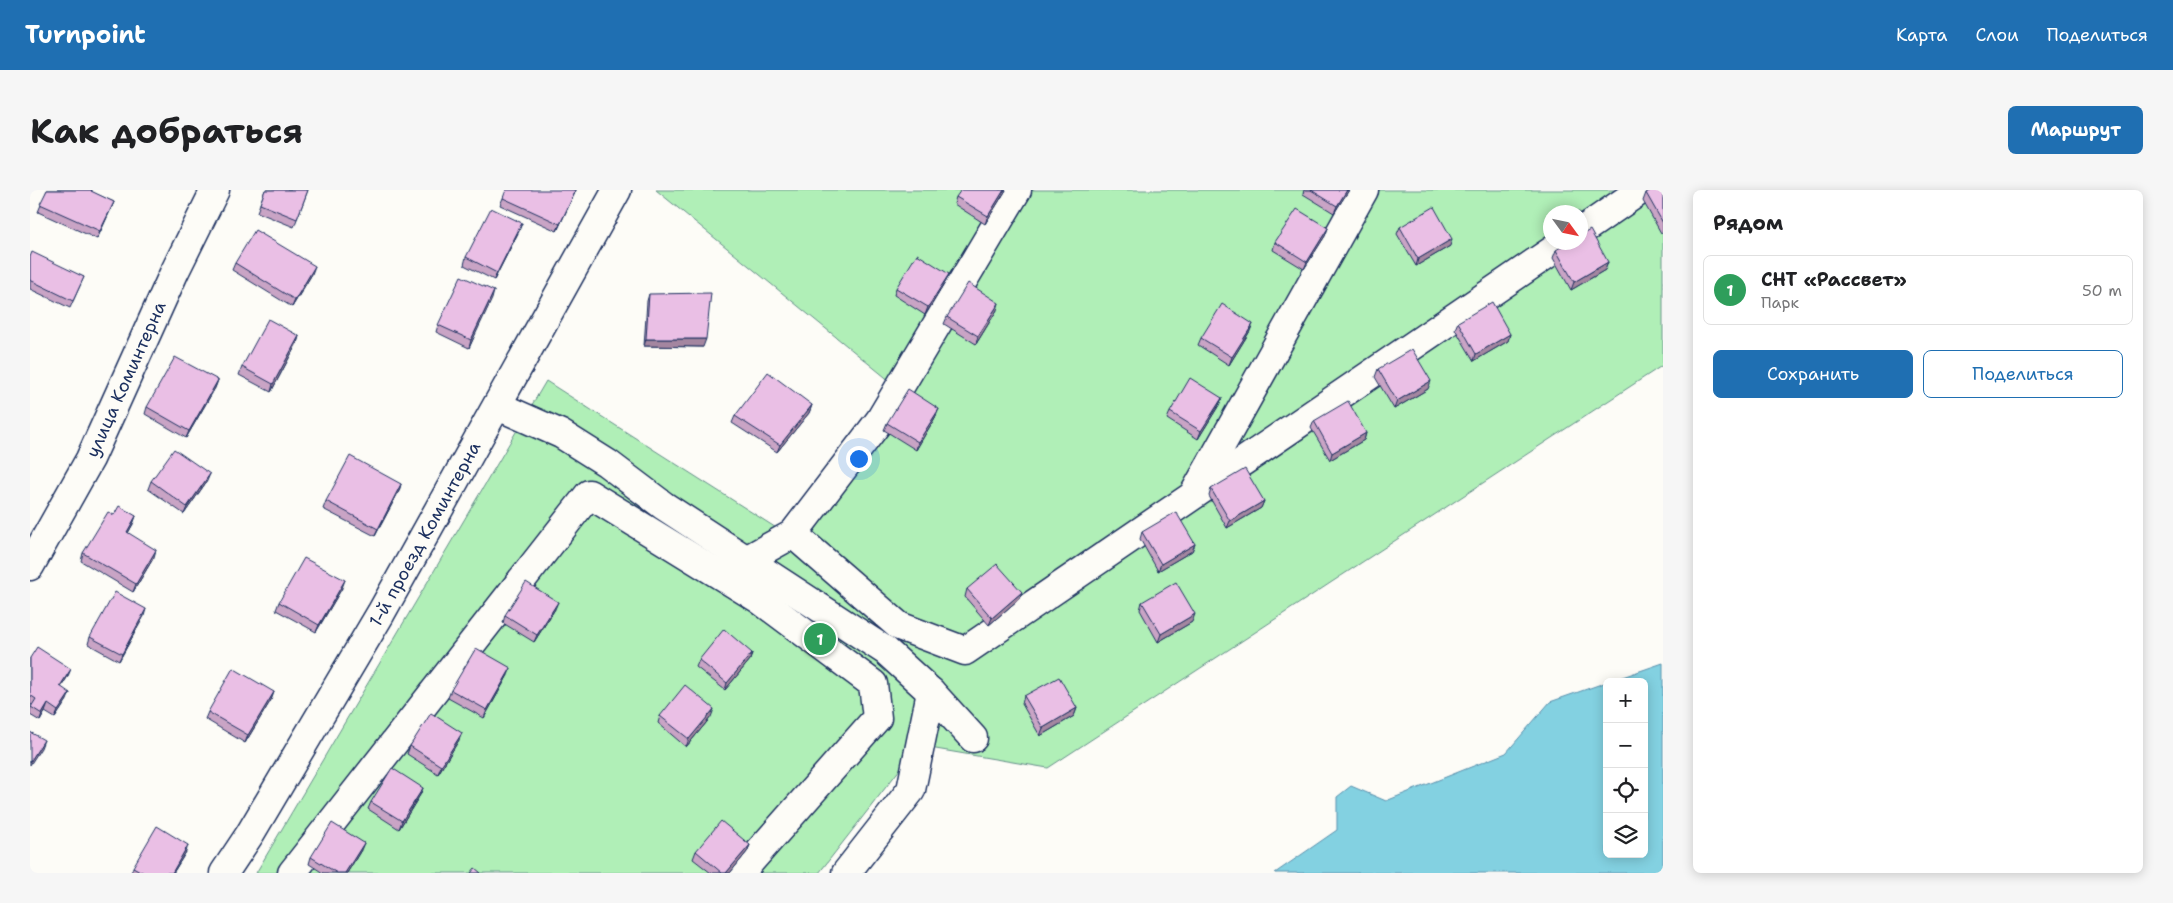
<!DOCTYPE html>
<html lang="ru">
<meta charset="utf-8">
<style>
body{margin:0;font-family:"Shantell Sans",sans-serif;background:#f6f6f6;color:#202124}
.controls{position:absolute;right:15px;bottom:15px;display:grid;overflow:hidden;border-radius:8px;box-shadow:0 2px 12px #0003}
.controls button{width:45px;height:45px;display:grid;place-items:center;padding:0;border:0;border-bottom:1px solid #e0e0e0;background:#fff;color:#202124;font:25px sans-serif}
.compass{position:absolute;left:1513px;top:15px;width:45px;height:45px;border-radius:50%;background:#fff;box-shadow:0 2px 12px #0003;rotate:123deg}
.you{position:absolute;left:828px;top:268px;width:18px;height:18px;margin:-12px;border:4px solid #fff;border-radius:50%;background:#1a73e8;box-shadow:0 0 0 8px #1a73e833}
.badge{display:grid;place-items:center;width:32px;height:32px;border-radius:50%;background:#1f6fb2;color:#fff;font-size:16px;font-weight:700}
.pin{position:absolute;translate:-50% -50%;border:2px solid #fff;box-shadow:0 1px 5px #0006}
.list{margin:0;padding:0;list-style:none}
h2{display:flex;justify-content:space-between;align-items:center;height:65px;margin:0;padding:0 20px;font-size:21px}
h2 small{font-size:16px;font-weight:400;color:#757577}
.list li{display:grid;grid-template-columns:32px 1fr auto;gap:15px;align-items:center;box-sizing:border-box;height:70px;margin:0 10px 10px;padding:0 10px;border:1px solid #e0e0e0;border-radius:8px}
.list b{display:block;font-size:19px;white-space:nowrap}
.list p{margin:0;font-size:16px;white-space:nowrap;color:#757577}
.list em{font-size:16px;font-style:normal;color:#757577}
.actions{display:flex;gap:10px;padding:15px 20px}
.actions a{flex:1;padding:11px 0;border:1px solid #1f6fb2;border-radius:8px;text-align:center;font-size:18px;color:#1f6fb2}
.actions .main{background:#1f6fb2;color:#fff}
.icon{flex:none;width:28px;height:28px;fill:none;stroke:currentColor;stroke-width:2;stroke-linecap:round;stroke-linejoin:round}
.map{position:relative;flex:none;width:1633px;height:683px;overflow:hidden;border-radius:8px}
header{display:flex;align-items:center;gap:30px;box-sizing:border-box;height:70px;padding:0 25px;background:#1f6fb2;color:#fff}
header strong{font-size:24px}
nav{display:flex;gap:28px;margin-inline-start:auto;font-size:18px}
.intro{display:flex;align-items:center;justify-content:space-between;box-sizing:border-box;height:120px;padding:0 30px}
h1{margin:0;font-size:35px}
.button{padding:12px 22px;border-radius:8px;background:#1f6fb2;color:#fff;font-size:18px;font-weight:700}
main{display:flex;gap:30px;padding:0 30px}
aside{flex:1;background:#fff;border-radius:8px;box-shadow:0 2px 12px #0003}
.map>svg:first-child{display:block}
</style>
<header>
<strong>Turnpoint</strong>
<nav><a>Карта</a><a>Слои</a><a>Поделиться</a></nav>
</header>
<div class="intro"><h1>Как добраться</h1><a class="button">Маршрут</a></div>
<main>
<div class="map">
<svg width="1633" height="683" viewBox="0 0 1633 683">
<rect width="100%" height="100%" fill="#fdfcf7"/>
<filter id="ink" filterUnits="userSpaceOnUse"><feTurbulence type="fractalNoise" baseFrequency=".02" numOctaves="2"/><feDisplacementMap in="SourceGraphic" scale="10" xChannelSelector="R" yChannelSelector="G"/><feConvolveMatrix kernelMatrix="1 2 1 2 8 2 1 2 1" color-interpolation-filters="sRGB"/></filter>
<g filter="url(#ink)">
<!-- green -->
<path fill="#b0efb7" stroke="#668f8a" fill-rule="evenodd" d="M626,0H1633V175L1018,578L888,556L789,683H226L516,191L751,341L866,196ZM1520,22H1550V52H1520Z"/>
<!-- water -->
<path fill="#83d1e1" stroke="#5990ad" d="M1633,473V683H1245L1307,640V607L1321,596L1356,611L1476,563L1520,512L1577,492V664H1614V492H1578Z"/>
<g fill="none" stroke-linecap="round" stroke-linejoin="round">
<!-- minor casing -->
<g stroke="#1b2f5e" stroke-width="31">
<g id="minor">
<path d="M1550,42L1611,0"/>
<path d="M468,216L531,244L577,273L634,316L856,461L901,502L943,548"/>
<path d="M1165,302L1334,0"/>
<path d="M763,344L869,436L935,461L1535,52"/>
<path d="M716,370L763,344L850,230L987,0"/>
<path id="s1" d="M0,376L60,269L144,83L185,0"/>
<path id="s2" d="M194,683L220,644L351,423L587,0"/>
<path d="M262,683L559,304L729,409L843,494L847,528L710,683"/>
<path d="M816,683L881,600L901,502"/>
</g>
</g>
<!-- minor -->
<use href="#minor" stroke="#fdfcf7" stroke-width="28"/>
</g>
<!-- wall -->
<g fill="#c9a4c5" stroke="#1b2f5e">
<path d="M17,0H62V2L84,12L67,49L8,22Z"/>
<path d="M235,0H278L264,37L227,22Z"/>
<path d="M546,0L527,41L470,15L473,8Z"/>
<path d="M976,0L955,34L924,14L926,7Z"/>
<path d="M1274,0H1319L1304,23L1273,4Z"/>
<path d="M1633,0V42L1631,43L1613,11L1616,3Z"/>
<path d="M1370,37L1420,56L1386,76L1367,44Z"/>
<path d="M1298,38L1295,46L1274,79L1243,60L1245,52Z"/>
<path d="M489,41L464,90L434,75L436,67Z"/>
<path d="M1526,60L1578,72L1575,80L1541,100L1523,68Z"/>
<path d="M0,67L54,87L40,118L0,99Z"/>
<path d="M205,73L282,84L262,117L202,80Z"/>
<path d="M916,91L895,125L864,105L866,98Z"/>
<path d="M464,101L439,158L406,142L408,135Z"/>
<path d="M619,104L673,157L614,156L617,111Z"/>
<path d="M967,120L946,154L914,134L917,127Z"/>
<path d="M1428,132L1480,144L1478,151L1444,171L1425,139Z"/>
<path d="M1220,141L1199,175L1168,155L1171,148Z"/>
<path d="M269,146L267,153L241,202L209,185L212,177Z"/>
<path d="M1348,179L1398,199L1364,219L1345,187Z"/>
<path d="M188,190L185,198L156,248L115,224L117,217Z"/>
<path d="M1192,208L1189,215L1168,249L1137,229L1140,222Z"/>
<path d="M782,215L779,223L747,262L702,233L705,226Z"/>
<path d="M906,226L886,260L854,240L857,233Z"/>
<path d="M1284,231L1336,243L1334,250L1300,270L1281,238Z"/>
<path d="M121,291H177L154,324L118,299Z"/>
<path d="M371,294L369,301L345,346L293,319L296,311Z"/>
<path d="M1181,299L1234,311L1231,318L1197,338L1179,306Z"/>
<path d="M84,325L106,326L103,334L98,343L124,367L103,402L51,371L53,363Z"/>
<path d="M1112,342L1165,354L1162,361L1128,381L1110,349Z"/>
<path d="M312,398L286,442L246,420L249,412Z"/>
<path d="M937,399L989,409L959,435L935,407Z"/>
<path d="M1112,412L1162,432L1128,452L1110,420Z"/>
<path d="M525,419L504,452L473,433L475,425Z"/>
<path d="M114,426L89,471L58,454L60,447Z"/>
<path d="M722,463L720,470L695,500L666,477L669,470Z"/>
<path d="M0,468L38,486L31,497L37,510L25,528L15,522L10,531L0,525V520L2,515L0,514Z"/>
<path d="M478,485L454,528L418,508L421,500Z"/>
<path d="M244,502L241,510L215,553L175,529L178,522Z"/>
<path d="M994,506L1047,518L1044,526L1010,546L992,514Z"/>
<path d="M630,526L681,527L656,557L628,533Z"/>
<path d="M429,550L408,584L377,564L380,556Z"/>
<path d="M393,598L390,605L369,639L338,619L341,612Z"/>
<path d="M720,655L717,662L700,683H681L663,669L666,661Z"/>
<path d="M331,660L317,683H293L279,674L281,667Z"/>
<path d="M156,662L143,683H101L103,677Z"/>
</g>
<!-- shaded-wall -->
<g fill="#a486a0" stroke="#1b2f5e">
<path d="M546,0L544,5L527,41L530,34Z"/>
<path d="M974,0H976L955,34L958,26Z"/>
<path d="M1317,0H1319L1304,23L1307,16Z"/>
<path d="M84,12L81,19L67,49L70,41Z"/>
<path d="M492,33L489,41L464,90L467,83Z"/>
<path d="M1298,38L1295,46L1274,79L1277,72Z"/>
<path d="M1422,49L1420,56L1386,76L1388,69Z"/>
<path d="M1578,72L1575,80L1541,100L1544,92Z"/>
<path d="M285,76L282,84L262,117L265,110Z"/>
<path d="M919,84L916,91L895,125L898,117Z"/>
<path d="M464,101L462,109L439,158L441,150Z"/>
<path d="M969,113L967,120L946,154L948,146Z"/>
<path d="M1223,134L1220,141L1199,175L1202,167Z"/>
<path d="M1480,144L1478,151L1444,171L1446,164Z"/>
<path d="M269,146L267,153L241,202L243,194Z"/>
<path d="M616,149H676L673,157L614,156Z"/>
<path d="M188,190L185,198L156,248L159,241Z"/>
<path d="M1401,191L1398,199L1364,219L1367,211Z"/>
<path d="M1192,208L1189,215L1168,249L1171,241Z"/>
<path d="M782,215L779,223L747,262L750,255Z"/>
<path d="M909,219L906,226L886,260L888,252Z"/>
<path d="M1336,243L1334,250L1300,270L1302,263Z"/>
<path d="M180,284L177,291L154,324L157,317Z"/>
<path d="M371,294L369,301L345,346L348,339Z"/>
<path d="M1234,311L1231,318L1197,338L1200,331Z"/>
<path d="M106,326L103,334L94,350L97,342Z"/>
<path d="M1165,354L1162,361L1128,381L1131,374Z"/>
<path d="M126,360L124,367L103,402L106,394Z"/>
<path d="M315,390L312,398L286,442L289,435Z"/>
<path d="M992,402L989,409L959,435L962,428Z"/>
<path d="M528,412L525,419L504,452L507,445Z"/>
<path d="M116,419L114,426L89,471L92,464Z"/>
<path d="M1165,424L1162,432L1128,452L1131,444Z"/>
<path d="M722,463L720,470L695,500L697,493Z"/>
<path d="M481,478L478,485L454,528L457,520Z"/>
<path d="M41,479L38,486L27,504L30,496Z"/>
<path d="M244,502L241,510L215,553L218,545Z"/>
<path d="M40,503L37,510L25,528L28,521Z"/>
<path d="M18,514L15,522L10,531L12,524Z"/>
<path d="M1047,518L1044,526L1010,546L1013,538Z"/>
<path d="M684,519L681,527L656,557L659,549Z"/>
<path d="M432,543L429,550L408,584L411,576Z"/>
<path d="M14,550L11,558L0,575V572Z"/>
<path d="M393,598L390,605L369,639L372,631Z"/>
<path d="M334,653L331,660L317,683H315Z"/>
<path d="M158,655L156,662L143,683H142Z"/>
<path d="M720,655L717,662L700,683H696Z"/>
</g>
<!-- building -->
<g fill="#eabfe5" stroke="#1b2f5e">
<path d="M17,0H62L61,1L84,12L70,41L10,14Z"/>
<path d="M235,0H278L267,29L230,14Z"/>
<path d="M476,0H546L530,34L473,8Z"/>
<path d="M931,0H974L958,26L926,7Z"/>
<path d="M1281,0H1317L1307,16Z"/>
<path d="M1621,0H1633V33L1616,3Z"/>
<path d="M1404,17L1422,49L1388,69L1370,37Z"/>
<path d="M461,18L492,33L467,83L436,67Z"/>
<path d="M1267,19L1298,38L1277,72L1245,52Z"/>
<path d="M225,40L285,76L265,110L205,73Z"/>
<path d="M1560,40L1578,72L1544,92L1526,60L1539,52H1550V46Z"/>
<path d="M2,62L54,87L43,111L0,90V67Z"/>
<path d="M887,64L919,84L898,117L866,98Z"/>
<path d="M431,86L464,101L441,150L408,135Z"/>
<path d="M938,93L969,113L948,146L917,127Z"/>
<path d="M681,103L676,149H616L619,104Z"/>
<path d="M1462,112L1480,144L1446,164L1428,132Z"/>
<path d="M1192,114L1223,134L1202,167L1171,148Z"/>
<path d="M238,129L269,146L243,194L212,177Z"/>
<path d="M1382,159L1401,191L1367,211L1348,179Z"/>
<path d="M145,167L188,190L159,241L117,217Z"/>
<path d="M738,182L782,215L750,255L705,226Z"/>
<path d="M1160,188L1192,208L1171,241L1140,222Z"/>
<path d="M878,199L909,219L888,252L857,233Z"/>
<path d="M1318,211L1336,243L1302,263L1284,231Z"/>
<path d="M144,259L180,284L157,317L121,291Z"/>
<path d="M320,266L371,294L348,339L296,311Z"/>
<path d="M1215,279L1234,311L1200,331L1181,299Z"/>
<path d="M89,316L106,326L97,342L126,360L106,394L53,363L78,322L84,325Z"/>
<path d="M1146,322L1165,354L1131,374L1112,342Z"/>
<path d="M274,368L315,390L289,435L249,412Z"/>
<path d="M967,374L992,402L962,428L937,399Z"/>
<path d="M496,392L528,412L507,445L475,425Z"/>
<path d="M1146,392L1165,424L1131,444L1112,412Z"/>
<path d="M85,402L116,419L92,464L60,447Z"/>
<path d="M694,439L722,463L697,493L669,470Z"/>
<path d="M7,457L41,479L30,496L40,503L28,521L18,514L12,524L1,517L6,509L0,505V468Z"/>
<path d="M446,458L481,478L457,520L421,500Z"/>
<path d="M203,478L244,502L218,545L178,522Z"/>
<path d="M1029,487L1047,518L1013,538L994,506Z"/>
<path d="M655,495L684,519L659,549L630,526Z"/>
<path d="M401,523L432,543L411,576L380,556Z"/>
<path d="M0,542L14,550L0,572Z"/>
<path d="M362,578L393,598L372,631L341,612Z"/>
<path d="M691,631L720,655L696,683H692L666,661Z"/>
<path d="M302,633L334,653L315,683H307L281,667Z"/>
<path d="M127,636L158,655L142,683H114L103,677Z"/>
<path d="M445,678L451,683H441Z"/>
</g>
</g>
<g text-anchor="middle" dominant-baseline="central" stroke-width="4" stroke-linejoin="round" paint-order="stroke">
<!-- street labels -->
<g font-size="18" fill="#1b2f5e" stroke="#fdfcf7">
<text stroke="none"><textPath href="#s1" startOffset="210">улица Коминтерна</textPath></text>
<text stroke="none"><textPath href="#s2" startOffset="394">1-й проезд Коминтерна</textPath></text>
</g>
</g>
</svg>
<div class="controls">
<button>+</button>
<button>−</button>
<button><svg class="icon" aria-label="locate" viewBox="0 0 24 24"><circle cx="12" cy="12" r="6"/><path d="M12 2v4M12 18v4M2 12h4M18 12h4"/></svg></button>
<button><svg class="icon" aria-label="layers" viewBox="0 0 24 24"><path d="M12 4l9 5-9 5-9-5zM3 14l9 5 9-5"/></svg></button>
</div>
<svg class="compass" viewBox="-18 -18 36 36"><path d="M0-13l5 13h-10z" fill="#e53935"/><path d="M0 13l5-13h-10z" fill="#757577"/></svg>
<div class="you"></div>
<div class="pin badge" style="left:790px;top:449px;background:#2e9e5b">1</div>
</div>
<aside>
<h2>Рядом<small></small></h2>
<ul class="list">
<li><span class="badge" style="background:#2e9e5b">1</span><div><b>СНТ «Рассвет»</b><p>Парк</p></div><em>50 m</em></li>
</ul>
<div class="actions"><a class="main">Сохранить</a><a>Поделиться</a></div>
</aside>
</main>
